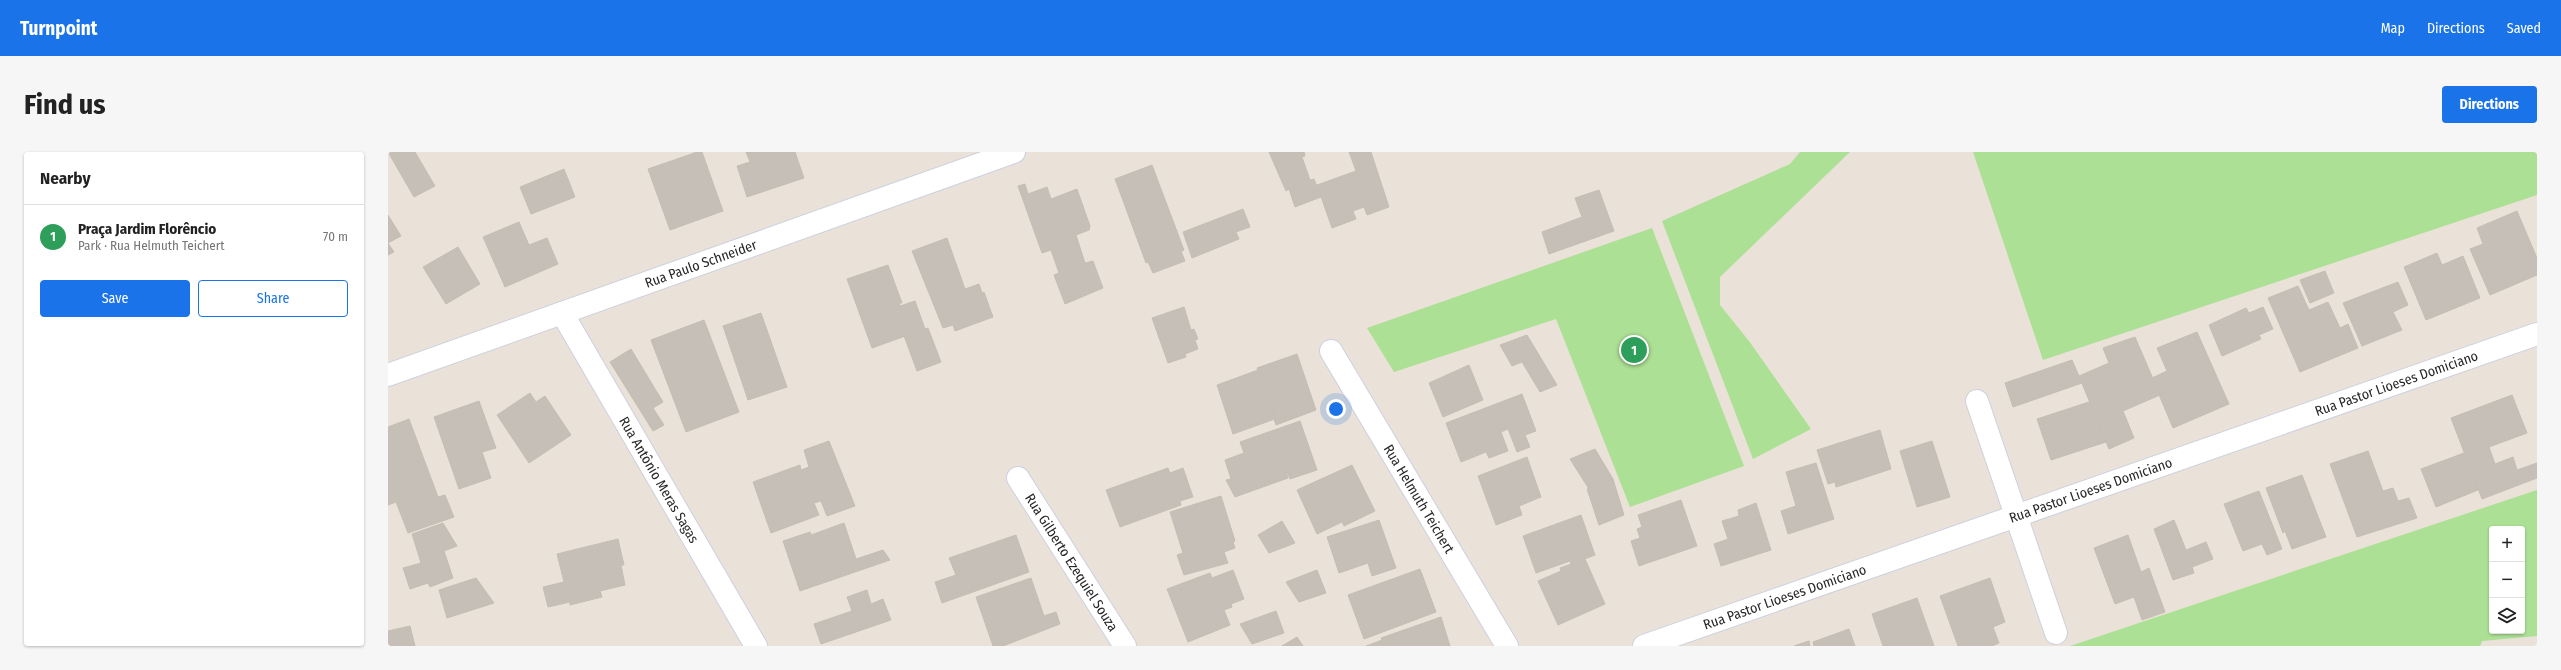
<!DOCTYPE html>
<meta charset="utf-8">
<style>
body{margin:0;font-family:"Fira Sans Condensed",sans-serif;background:#f6f6f6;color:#222}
.controls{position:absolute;right:12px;bottom:12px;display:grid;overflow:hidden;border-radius:4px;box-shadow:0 1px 3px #0004}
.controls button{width:36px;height:36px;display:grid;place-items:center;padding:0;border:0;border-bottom:1px solid #e0e0e0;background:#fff;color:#222;font:20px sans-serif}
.you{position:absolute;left:948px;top:257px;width:14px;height:14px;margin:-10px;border:3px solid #fff;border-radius:50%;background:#1a73e8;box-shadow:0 0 0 6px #1a73e833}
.badge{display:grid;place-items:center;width:26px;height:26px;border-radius:50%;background:#1a73e8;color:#fff;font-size:13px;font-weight:700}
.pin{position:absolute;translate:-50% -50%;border:2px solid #fff;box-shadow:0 1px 4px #0006}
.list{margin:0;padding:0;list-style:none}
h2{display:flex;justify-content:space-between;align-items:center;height:52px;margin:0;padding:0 16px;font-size:17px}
h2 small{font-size:13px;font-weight:400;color:#767676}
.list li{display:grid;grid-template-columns:26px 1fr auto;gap:12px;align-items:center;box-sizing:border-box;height:64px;padding:0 16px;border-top:1px solid #e0e0e0}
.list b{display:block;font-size:15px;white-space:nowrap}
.list p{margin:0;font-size:13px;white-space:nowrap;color:#767676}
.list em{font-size:13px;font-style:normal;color:#767676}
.actions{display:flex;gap:8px;padding:12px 16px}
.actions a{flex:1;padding:9px 0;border:1px solid #1a73e8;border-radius:4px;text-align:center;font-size:14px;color:#1a73e8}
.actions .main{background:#1a73e8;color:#fff}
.icon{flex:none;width:22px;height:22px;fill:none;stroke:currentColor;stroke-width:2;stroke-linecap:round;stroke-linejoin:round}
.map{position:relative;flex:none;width:2149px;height:494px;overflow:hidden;border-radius:4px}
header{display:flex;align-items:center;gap:24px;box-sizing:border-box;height:56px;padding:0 20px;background:#1a73e8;color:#fff}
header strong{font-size:19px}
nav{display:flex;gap:22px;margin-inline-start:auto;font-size:14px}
.intro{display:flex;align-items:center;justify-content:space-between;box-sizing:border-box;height:96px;padding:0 24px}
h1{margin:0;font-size:28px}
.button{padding:10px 18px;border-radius:4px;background:#1a73e8;color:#fff;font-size:14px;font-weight:700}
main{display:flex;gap:24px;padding:0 24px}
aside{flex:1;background:#fff;border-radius:4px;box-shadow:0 1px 3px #0004}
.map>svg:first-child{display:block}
</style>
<header>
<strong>Turnpoint</strong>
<nav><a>Map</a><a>Directions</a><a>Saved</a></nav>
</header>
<div class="intro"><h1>Find us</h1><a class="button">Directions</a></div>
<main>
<aside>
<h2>Nearby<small></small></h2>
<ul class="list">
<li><span class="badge" style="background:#2e9e5b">1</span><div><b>Praça Jardim Florêncio</b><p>Park · Rua Helmuth Teichert</p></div><em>70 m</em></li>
</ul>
<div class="actions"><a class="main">Save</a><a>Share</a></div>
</aside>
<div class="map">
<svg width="2149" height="494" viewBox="0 0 2149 494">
<rect width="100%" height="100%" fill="#eae2d8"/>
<!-- green -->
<g fill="#ace094" fill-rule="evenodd">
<path d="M1412,0H1462L1332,125V153L1361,189L1423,277L1365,307L1274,69L1402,12Z"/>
<path d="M1585,0H2149V43L1655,208Z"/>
<path d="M1264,76L1356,314L1242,355L1168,167L1006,220L979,176Z"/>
<path d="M2149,338V484L2094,489L2092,494H1682ZM2104,377H2134V479H2104Z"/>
</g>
<!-- building -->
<g fill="#c5bfb8" stroke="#c4beb2">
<path d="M0,0H27L47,34L26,45Z"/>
<path d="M309,0H314L335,59L282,78L260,17Z"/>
<path d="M358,0H407L416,26L359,45L349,14L362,10Z"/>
<path d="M881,0H916L917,4L914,5L922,28L926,27L933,45L907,55L901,37L898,39Z"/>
<path d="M961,0H983L1001,55L979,63L976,55L965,59L968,67L944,76L929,33L968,19Z"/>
<path d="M764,13L796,98L793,99L797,109L765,121L760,110L758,111L727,27Z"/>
<path d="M176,17L187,45L143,62L132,35Z"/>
<path d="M637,32L640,42L659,35L663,47L689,37L702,74L701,78L688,83L697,111L705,109L715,136L677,152L666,123L671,121L663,98L654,101L630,34Z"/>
<path d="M1211,38L1226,79L1161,102L1154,80L1194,65L1187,46Z"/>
<path d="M855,57L862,75L848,80L851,87L804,106L795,80Z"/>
<path d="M2129,59L2149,106V123L2102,143L2082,97L2095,92L2089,76Z"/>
<path d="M0,63L13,84L0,91L6,100L0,103Z"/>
<path d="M131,70L141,93L159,86L170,112L117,135L95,85Z"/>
<path d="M559,86L577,137L591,132L594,141L596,140L605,165L567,179L565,173L555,176L524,99Z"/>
<path d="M70,95L92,132L58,152L35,115Z"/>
<path d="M2049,101L2054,113L2075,104L2092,146L2038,168L2016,115Z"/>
<path d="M500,113L514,151H511L512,154L527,149L537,177L484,196L459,127Z"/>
<path d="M1937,119L1946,141L1922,151L1912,128Z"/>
<path d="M2010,130L2020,153L2005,160L2014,178L1974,194L1955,151Z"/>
<path d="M1910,134L1921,158L1940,150L1952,176L1960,172L1970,196L1912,220L1880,146Z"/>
<path d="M796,155L803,178L806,177L810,187L807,188L810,197L797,202L798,205L780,211L764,166Z"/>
<path d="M1875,155L1885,177L1871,183L1873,187L1834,204L1821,173L1858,156L1861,161Z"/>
<path d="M373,161L399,235L360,248L335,174Z"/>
<path d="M316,168L351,260L298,280L263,188Z"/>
<path d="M540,176L553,210L529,219L516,184Z"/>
<path d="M1809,180L1841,252L1785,276L1764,226L1779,219L1769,196Z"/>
<path d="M1139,183L1169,233L1152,240L1134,210L1124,214L1112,193Z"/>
<path d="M1747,185L1772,243L1735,259L1746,286L1721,297L1691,224L1721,211L1715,196Z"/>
<path d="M243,197L275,250L265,256L276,273L265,279L222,210Z"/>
<path d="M909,202L928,258L888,273L869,216Z"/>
<path d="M1684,208L1694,231L1625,255L1617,231Z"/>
<path d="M1081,213L1095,248L1055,265L1041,231Z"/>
<path d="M870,218L887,267L845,282L829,233Z"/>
<path d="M142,241L148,250L157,244L183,283L141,311L109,263Z"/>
<path d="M1134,242L1148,279L1137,283L1142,295L1129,300L1120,277L1113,280L1120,299L1101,306L1098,300L1073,310L1058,271Z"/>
<path d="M2124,243L2139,281L2101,295L2107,312L2125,305L2129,318L2149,311V326L2094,347L2063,266Z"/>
<path d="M91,249L108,296L94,300L103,326L71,337L46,265Z"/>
<path d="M1701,250L1718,290L1663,308L1649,267Z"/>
<path d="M21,267L50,345L57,343L66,365L20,381L8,350L0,353V275Z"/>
<path d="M912,269L929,318L902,327L896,312L900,326L847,345L838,328L843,327L837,308L856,301L852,290Z"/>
<path d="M1492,278L1503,317L1448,335L1447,330L1440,332L1429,298Z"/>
<path d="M441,289L467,354L439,364L433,349L426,351L431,363L383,381L365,330L412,313L413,318L421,315L416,298Z"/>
<path d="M1544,289L1562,345L1529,355L1512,299Z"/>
<path d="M1207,297L1225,327L1201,337L1182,307Z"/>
<path d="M1980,299L1995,339L2005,336L2010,349L2021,346L2029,366L1969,385L1942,312Z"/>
<path d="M2076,301L2090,338L2048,355L2033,317Z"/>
<path d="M1139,305L1153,345L1131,354L1134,363L1108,373L1090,324Z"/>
<path d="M1428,311L1446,367L1400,382L1393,359L1408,354L1398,320Z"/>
<path d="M964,313L987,359L956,374L954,370L929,382L909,338Z"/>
<path d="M780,316L782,321L795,316L805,345L792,349L793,353L732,375L718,338Z"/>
<path d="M1914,323L1938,385L1904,397L1897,379L1895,381L1878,336Z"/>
<path d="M1225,327L1236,363L1211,373L1199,337Z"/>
<path d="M1871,339L1894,397L1879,403L1874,392L1855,399L1836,352Z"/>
<path d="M833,344L847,389L845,390L847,396L836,400L840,411L796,423L789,403L795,401L782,360Z"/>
<path d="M1293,348L1309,394L1251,414L1243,389L1252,386L1249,377L1254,375L1250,363Z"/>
<path d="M1368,351L1383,398L1333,414L1326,392L1340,387L1334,369L1351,364L1350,358Z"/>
<path d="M1193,363L1207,403L1183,412L1182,409L1148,421L1135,384Z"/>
<path d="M991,368L1008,416L984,424L980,411L951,421L939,385Z"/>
<path d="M1786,368L1798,398L1818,390L1825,407L1804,415L1806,421L1785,428L1766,377Z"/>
<path d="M894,369L907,391L881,401L870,383Z"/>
<path d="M55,371L69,394L56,399L65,426L42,435L40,431L22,437L15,416L33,411L24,382Z"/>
<path d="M456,371L468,407L495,398L502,408L412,439L395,389L422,380L423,383Z"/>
<path d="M628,383L641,420L554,451L547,430L568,423L561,406Z"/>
<path d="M1740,383L1753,420L1761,416L1777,460L1754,468L1746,445L1727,452L1706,396Z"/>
<path d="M230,387L236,413H233L237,433L212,439L214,445L182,453V450L160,455L155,435L176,430L169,402Z"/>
<path d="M1197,407L1217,452L1170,473L1150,429L1173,419L1172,416Z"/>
<path d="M1032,417L1048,460L976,487L960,443Z"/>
<path d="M845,418L856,447L843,452L844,455L836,458L842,473L800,490L779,437L822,421L824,426Z"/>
<path d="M929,418L938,441L911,450L898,430Z"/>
<path d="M88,426L106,451L59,466L51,438Z"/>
<path d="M643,426L656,464L668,460L672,472L615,494H605L588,445Z"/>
<path d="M1602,426L1617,470L1605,475L1611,491L1604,494H1570L1552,444Z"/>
<path d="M479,438L483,452L495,447L503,468L433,492L426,472L464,459L459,445Z"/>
<path d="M1529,446L1546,494H1495L1484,462Z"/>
<path d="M888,459L896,481L864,492L852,472Z"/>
<path d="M1053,465L1062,494H978L994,488L993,486Z"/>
<path d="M22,474L27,494H0V479Z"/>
<path d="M1461,477L1467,494H1426L1425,490Z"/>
<path d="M909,485L915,494H894Z"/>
<path d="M1421,489L1422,494H1406Z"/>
</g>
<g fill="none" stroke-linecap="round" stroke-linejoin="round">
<!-- street casing -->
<g stroke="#cdd0e0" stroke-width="24">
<g id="street">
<path id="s1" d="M174,161L368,494"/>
<path id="s2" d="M943,199L1119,494"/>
<path d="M1589,249L1668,481"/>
<path id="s3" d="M630,326L737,494"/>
<path id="s4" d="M1256,494L2149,182"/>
</g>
</g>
<!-- secondary casing -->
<g stroke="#cdd0e0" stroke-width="24">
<g id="secondary">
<path id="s5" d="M0,223L626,0"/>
</g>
</g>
<!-- street -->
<use href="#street" stroke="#fff" stroke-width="22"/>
<!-- secondary -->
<use href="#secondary" stroke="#fff" stroke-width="22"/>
</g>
<g text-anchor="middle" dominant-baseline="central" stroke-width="4" stroke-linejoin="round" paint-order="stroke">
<!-- street labels -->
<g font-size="14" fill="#272727" stroke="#fff">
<text stroke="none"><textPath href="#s5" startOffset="332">Rua Paulo Schneider</textPath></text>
<text stroke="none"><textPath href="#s4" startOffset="797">Rua Pastor Lioeses Domiciano</textPath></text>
<text stroke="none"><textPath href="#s1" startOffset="193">Rua Antônio Meras Sagas</textPath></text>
<text stroke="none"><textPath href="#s4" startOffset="473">Rua Pastor Lioeses Domiciano</textPath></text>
<text stroke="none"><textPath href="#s2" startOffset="172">Rua Helmuth Teichert</textPath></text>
<text stroke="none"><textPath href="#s3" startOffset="100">Rua Gilberto Ezequiel Souza</textPath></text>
<text stroke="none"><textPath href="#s4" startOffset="149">Rua Pastor Lioeses Domiciano</textPath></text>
</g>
</g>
</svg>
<div class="controls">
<button>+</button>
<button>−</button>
<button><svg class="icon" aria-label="layers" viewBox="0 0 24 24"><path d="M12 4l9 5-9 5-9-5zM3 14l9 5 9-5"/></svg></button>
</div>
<div class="you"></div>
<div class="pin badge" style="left:1246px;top:198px;background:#2e9e5b">1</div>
</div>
</main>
